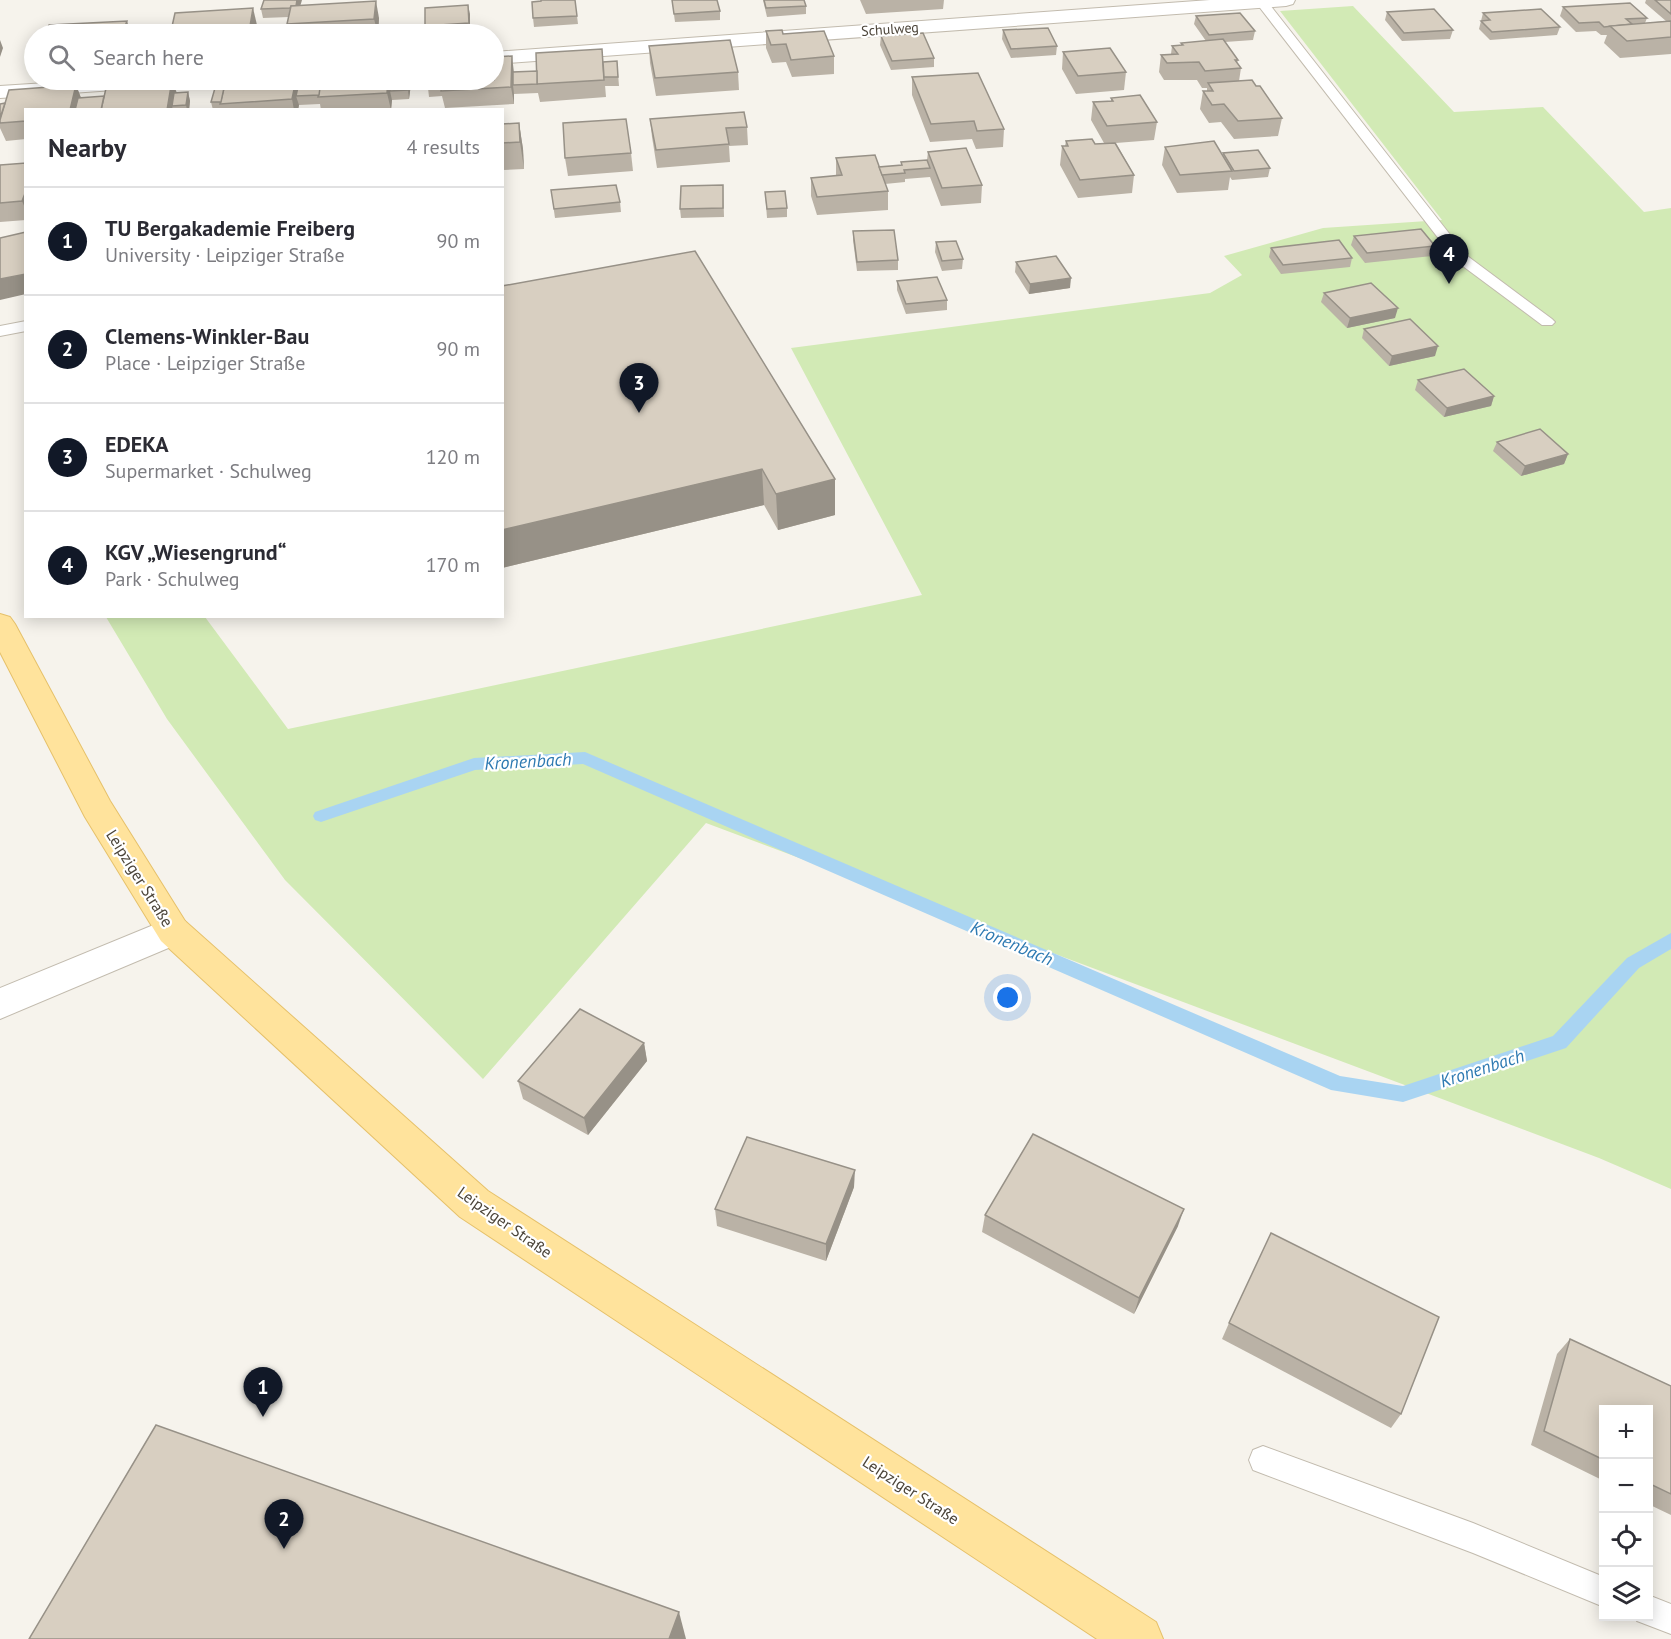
<!DOCTYPE html>
<meta charset="utf-8">
<style>
body{margin:0;font-family:"PT Sans",sans-serif;background:#f2f2f3;color:#2b2b33}
.controls{position:absolute;right:18px;bottom:18px;display:grid;overflow:hidden;border-radius:0px;box-shadow:0 3px 15px #0003}
.controls button{width:54px;height:54px;display:grid;place-items:center;padding:0;border:0;border-bottom:2px solid #e1e1e2;background:#fff;color:#2b2b33;font:30px sans-serif}
.you{position:absolute;left:1008px;top:998px;width:21px;height:21px;margin:-15px;border:4px solid #fff;border-radius:50%;background:#1a73e8;box-shadow:0 0 0 9px #1a73e833}
.badge{display:grid;place-items:center;width:39px;height:39px;border-radius:50%;background:#111827;color:#fff;font-size:20px;font-weight:700}
.pin{position:absolute;translate:-50% -50px;filter:drop-shadow(0 2px 3px #0008)}
.pin::after{content:'';position:absolute;top:32px;width:21px;height:18px;background:inherit;clip-path:polygon(0 0,100% 0,50% 100%)}
.list{margin:0;padding:0;list-style:none}
h2{display:flex;justify-content:space-between;align-items:center;height:78px;margin:0;padding:0 24px;font-size:26px}
h2 small{font-size:20px;font-weight:400;color:#7c7c81}
.list li{display:grid;grid-template-columns:39px 1fr auto;gap:18px;align-items:center;box-sizing:border-box;height:108px;padding:0 24px;border-top:2px solid #e1e1e2}
.list b{display:block;font-size:22px;white-space:nowrap}
.list p{margin:0;font-size:20px;white-space:nowrap;color:#7c7c81}
.list em{font-size:20px;font-style:normal;color:#7c7c81}
.icon{flex:none;width:33px;height:33px;fill:none;stroke:currentColor;stroke-width:2;stroke-linecap:round;stroke-linejoin:round}
.map{position:relative;flex:none;width:1671px;height:1639px;overflow:hidden}
.search{position:absolute;background:#fff;box-shadow:0 3px 15px #0003;left:24px;top:24px;width:480px;height:66px;display:flex;align-items:center;gap:15px;box-sizing:border-box;padding:0 21px;border-radius:33px;color:#7c7c81;font-size:22px}
.panel{position:absolute;background:#fff;box-shadow:0 3px 15px #0003;left:24px;top:108px;width:480px;height:510px;border-radius:0px}
.map>svg:first-child{display:block}
</style>
<div class="map">
<svg width="1671" height="1639" viewBox="0 0 1671 1639">
<rect width="100%" height="100%" fill="#f6f3ec"/>
<!-- green -->
<path fill="#d2eab5" d="M1353,6L1454,112L1543,107L1644,212L1671,208V1189L1599,1158L706,823L483,1079L285,880L167,719L106,617H205L288,729L922,595L791,348L1210,293L1242,275L1224,256L1323,228L1442,220L1280,11Z"/>
<g fill="none" stroke-linecap="round" stroke-linejoin="round">
<!-- stream -->
<path fill="#a9d4f2" fill-rule="evenodd" d="M585,752L1340,1076L1403,1086L1553,1036L1627,958L1671,933V949L1639,968L1566,1048L1403,1102L1331,1090L583,764L475,770L321,822L315,820L313,816L315,812L474,758Z"/>
<!-- service casing -->
<g stroke="#c2bbae" stroke-width="2">
<g id="service">
<path d="M1256,0H1266L1466,255L1552,319L1555,322L1552,325H1542L1456,261L1257,4Z"/>
<path d="M26,321V331L0,336V326Z"/>
<path d="M1263,1446L1473,1523L1604,1577V1607L1473,1553L1253,1470L1249,1460L1253,1450Z"/>
<path d="M1648,1595L1671,1604V1634L1637,1621L1636,1616H1648Z"/>
</g>
</g>
<!-- minor casing -->
<g stroke="#c2bbae" stroke-width="2">
<g id="minor">
<path d="M1210,0H1295L1293,4L1286,6L494,64V52Z"/>
<path d="M93,80H181L178,84L171,86L0,98V86Z"/>
<path d="M173,917L185,921L190,931L185,941L0,1019V988Z"/>
</g>
</g>
<!-- primary casing -->
<g stroke="#e6c16a" stroke-width="2">
<path id="primary" d="M0,614L10,617L15,624L110,801L185,921L488,1191L1156,1622L1163,1639H1097L460,1217L161,941L85,817L0,652Z"/>
</g>
<!-- service -->
<use href="#service" fill="#fff" fill-rule="evenodd"/>
<!-- minor -->
<use href="#minor" fill="#fff" fill-rule="evenodd"/>
<!-- primary -->
<use href="#primary" fill="#ffe39c" fill-rule="evenodd"/>
</g>
<!-- wall -->
<g fill="#bab2a6">
<path d="M575,0L578,24L534,27L533,18Z"/>
<path d="M672,0L720,11V20L675,22Z"/>
<path d="M763,0H804L806,6V14L767,17Z"/>
<path d="M860,0H944L943,9L866,14Z"/>
<path d="M1646,0H1671V54L1620,58L1604,43L1607,35H1601L1596,31L1576,32L1560,16L1563,7L1647,18L1645,23L1666,21L1645,3Z"/>
<path d="M300,5L379,18L378,34H290L287,24L289,17L263,18L261,9Z"/>
<path d="M468,5L470,31L426,34L425,26Z"/>
<path d="M1387,12L1453,30L1450,39L1402,41L1385,20Z"/>
<path d="M1483,13L1560,27L1557,35L1490,40L1479,29Z"/>
<path d="M1196,16L1255,31L1253,40L1225,42L1238,60L1237,63L1241,68L1239,81L1282,118L1278,136L1234,139L1221,122L1209,123L1200,109L1203,91H1207V88H1202L1197,80H1164L1159,72L1161,55L1171,54L1172,46L1181,45V43L1206,41L1194,24Z"/>
<path d="M257,25L256,34H172L171,31Z"/>
<path d="M1003,30L1057,46L1056,55L1011,58L1002,39Z"/>
<path d="M766,31L783,34L834,56V74L792,77L786,62L772,63L766,48Z"/>
<path d="M881,36L934,58V67L891,70L880,45Z"/>
<path d="M649,46L738,72L739,90L656,96L650,63Z"/>
<path d="M1063,52L1126,72L1124,90L1076,94L1062,69Z"/>
<path d="M617,61L619,86H605V85L606,97L540,102L538,93L514,94V104L445,108L442,96L429,97L428,88L514,72L537,71L603,62Z"/>
<path d="M912,77L1004,129L1003,147L976,149L972,139L930,142L912,95Z"/>
<path d="M300,80L301,82L411,84L409,99L392,100L391,110H321L320,104L299,105L298,110H213L211,102Z"/>
<path d="M76,85L81,98L188,92L190,101L189,110H26V139L6,141L0,128V104L5,103Z"/>
<path d="M1111,98L1157,122L1154,140L1116,143L1134,175L1132,193L1078,198L1060,165L1062,146H1065L1066,141L1095,144L1104,143L1091,120L1093,102L1111,101Z"/>
<path d="M650,119L747,127L748,145L729,146L730,162L657,168L652,137Z"/>
<path d="M502,122L503,124L519,123L523,149L524,169L503,170V181H502Z"/>
<path d="M1165,147L1223,156V153L1270,168L1268,177L1232,180L1230,177L1228,190L1177,193L1162,165Z"/>
<path d="M928,152L982,185L981,203L941,206L930,177L905,179V182L885,184L888,191V210L817,215L811,196V178L836,176V158L879,167L901,165V162L927,160Z"/>
<path d="M631,153L633,171L568,176L565,158Z"/>
<path d="M26,163V220L0,222V165Z"/>
<path d="M723,185L724,217L681,218L680,209Z"/>
<path d="M551,190L620,202L621,212L555,218Z"/>
<path d="M765,192L787,208V217L767,218Z"/>
<path d="M853,231L898,260V270L857,271L853,240Z"/>
<path d="M1354,236L1435,246L1432,256L1365,263L1351,245Z"/>
<path d="M936,242L963,259L962,269L942,271L935,252Z"/>
<path d="M1271,248L1352,258L1350,267L1281,274L1269,257Z"/>
<path d="M1016,262L1070,288L1029,294L1015,272Z"/>
<path d="M897,281L947,300V310L906,314L897,290Z"/>
<path d="M502,286L835,515L778,530L764,505L502,568Z"/>
<path d="M1324,293L1395,318L1347,328L1321,302Z"/>
<path d="M1364,329L1435,356L1389,366L1362,338Z"/>
<path d="M1418,380L1494,396L1491,406L1444,417L1415,390Z"/>
<path d="M1497,442L1568,454L1564,464L1521,476L1493,451Z"/>
<path d="M644,1043L647,1061L588,1135L523,1099L518,1081Z"/>
<path d="M854,1187L826,1261L717,1226L715,1209Z"/>
<path d="M985,1215L1178,1226L1134,1314L982,1232Z"/>
<path d="M1229,1323L1401,1414L1391,1428L1222,1339Z"/>
<path d="M1570,1339L1671,1386V1515L1648,1504V1410H1604V1481L1531,1445L1557,1354Z"/>
</g>
<!-- shaded-wall -->
<g fill="#979187">
<path d="M297,0H302L297,17L295,8Z"/>
<path d="M376,1L379,18L378,34L374,19Z"/>
<path d="M468,5L470,14V31L469,23Z"/>
<path d="M253,8L257,25L256,34H252L250,26Z"/>
<path d="M127,21L131,34H122Z"/>
<path d="M0,40L3,48L0,57Z"/>
<path d="M512,56L514,73L513,85L514,94V104L511,87Z"/>
<path d="M172,80L178,96L172,106L173,110H167Z"/>
<path d="M296,80H300L302,86L296,96L299,105L298,110H294L292,99Z"/>
<path d="M388,80H394L390,91L392,100L391,110L387,93Z"/>
<path d="M409,80H410L411,84L409,99L408,90Z"/>
<path d="M76,85L83,103L81,110H70Z"/>
<path d="M188,92L190,101L189,110H187L186,105Z"/>
<path d="M519,123L523,149L524,169L520,142Z"/>
<path d="M26,191V210L22,201Z"/>
<path d="M26,274V294L0,300V279Z"/>
<path d="M1071,278L1070,288L1029,294L1030,284Z"/>
<path d="M1398,308L1395,318L1347,328L1350,318Z"/>
<path d="M1438,346L1435,356L1389,366L1392,356Z"/>
<path d="M1494,396L1491,406L1444,417L1447,408Z"/>
<path d="M1568,454L1564,464L1521,476L1525,466Z"/>
<path d="M762,469L764,505L502,568V530Z"/>
<path d="M835,479V515L778,530L776,494Z"/>
<path d="M644,1043L647,1061L588,1135L584,1118Z"/>
<path d="M855,1170L854,1187L826,1261V1244Z"/>
<path d="M1184,1209L1178,1226L1134,1314L1139,1298Z"/>
<path d="M679,1612L686,1639H669Z"/>
</g>
<!-- building -->
<g fill="#d8cfc1" stroke="#979187" stroke-width="1.5">
<path d="M264,0H297L296,6H291L290,8L261,9Z"/>
<path d="M541,0H575L577,16L533,18L532,2L541,1Z"/>
<path d="M672,0H717L720,11L674,14Z"/>
<path d="M764,0H804L806,6L766,8Z"/>
<path d="M1655,0H1671V14Z"/>
<path d="M376,1L374,19L287,24L291,6Z"/>
<path d="M1630,3L1647,18L1626,19L1632,24L1604,27L1599,22L1579,23L1563,7Z"/>
<path d="M468,5L469,23L425,26V8Z"/>
<path d="M253,8L250,26L171,31L175,13Z"/>
<path d="M1434,9L1453,30L1404,33L1387,12Z"/>
<path d="M1541,9L1560,27L1492,32L1481,21L1490,20L1483,13Z"/>
<path d="M1240,13L1255,31L1209,35L1196,16Z"/>
<path d="M127,21L122,34H45L49,25Z"/>
<path d="M1671,21V37L1627,41L1610,26Z"/>
<path d="M1048,28L1057,46L1011,49L1003,30Z"/>
<path d="M782,30L783,34L824,31L834,56L791,60L786,44L771,45L766,31Z"/>
<path d="M923,33L934,58L892,61L881,36Z"/>
<path d="M1223,39L1238,60H1235L1241,68L1205,71L1199,62L1167,63L1161,55L1178,54L1172,46L1183,45L1181,43Z"/>
<path d="M730,40L738,72L655,78L649,46Z"/>
<path d="M1110,48L1126,72L1078,76L1063,52Z"/>
<path d="M602,49L604,80L537,84L536,53Z"/>
<path d="M512,56L511,87L441,91L442,80H494V57Z"/>
<path d="M617,61L618,77H604L603,62Z"/>
<path d="M537,71V84H538L513,85V72Z"/>
<path d="M978,73L1004,129L977,131L974,121L931,124L912,77Z"/>
<path d="M161,80H172L167,110H101L107,84Z"/>
<path d="M226,80H296L292,99L220,104Z"/>
<path d="M321,80H388L387,93L318,97Z"/>
<path d="M391,80H409L408,90L390,91Z"/>
<path d="M428,80H442L441,87L428,88Z"/>
<path d="M1252,80L1256,86H1260L1282,118L1238,121L1224,104L1212,105L1203,91H1213L1208,83Z"/>
<path d="M321,81L319,95L296,96L299,82Z"/>
<path d="M76,85L70,110H26V121L0,123V120L9,90Z"/>
<path d="M215,88H224L221,102H211Z"/>
<path d="M188,92L186,105L172,106L174,93Z"/>
<path d="M1140,95L1157,122L1107,126L1093,102L1113,101L1111,98Z"/>
<path d="M104,96L101,110H75L78,98Z"/>
<path d="M5,103L0,118V104Z"/>
<path d="M744,112L747,127L726,128L729,144L656,150L650,119Z"/>
<path d="M626,119L631,153L565,158L563,123Z"/>
<path d="M519,123L520,142L502,143V124Z"/>
<path d="M1092,139L1095,144L1115,143L1134,175L1080,180L1062,146H1068L1066,141Z"/>
<path d="M1214,141L1232,171L1180,175L1165,147Z"/>
<path d="M966,148L982,185L942,188L928,152Z"/>
<path d="M1258,150L1270,168L1234,171L1223,153Z"/>
<path d="M875,155L888,191L817,197L811,178L842,175L836,158Z"/>
<path d="M927,160L930,168L904,170L905,173L882,175L879,167L902,165L901,162Z"/>
<path d="M26,163V191L22,201L0,203V165Z"/>
<path d="M616,185L620,202L554,209L551,190Z"/>
<path d="M723,185V208L680,209L681,186Z"/>
<path d="M785,191L787,208L767,209L765,192Z"/>
<path d="M1421,229L1435,246L1367,253L1354,236Z"/>
<path d="M894,230L898,260L857,262L853,231Z"/>
<path d="M26,232V274L0,279V238Z"/>
<path d="M1339,240L1352,258L1283,265L1271,248Z"/>
<path d="M956,241L963,259L942,261L936,242Z"/>
<path d="M695,251L835,479L776,494L762,469L502,530V286Z"/>
<path d="M1056,256L1071,278L1030,284L1016,262Z"/>
<path d="M937,277L947,300L906,304L897,281Z"/>
<path d="M1371,283L1398,308L1350,318L1324,293Z"/>
<path d="M1410,319L1438,346L1392,356L1364,329Z"/>
<path d="M1464,369L1494,396L1447,408L1418,380Z"/>
<path d="M1540,429L1568,454L1525,466L1497,442Z"/>
<path d="M580,1009L644,1043L584,1118L518,1081Z"/>
<path d="M1033,1134L1184,1209L1139,1298L985,1215Z"/>
<path d="M747,1137L855,1170L826,1244L715,1209Z"/>
<path d="M1271,1233L1439,1317L1401,1414L1229,1323Z"/>
<path d="M1570,1339L1671,1386V1494L1648,1483V1410H1604V1460L1544,1431Z"/>
<path d="M156,1425L679,1612L669,1639H29Z"/>
</g>
<g text-anchor="middle" dominant-baseline="central" stroke-width="4.5" stroke-linejoin="round" paint-order="stroke">
<!-- far-street labels -->
<g font-size="14" fill="#4b4439" stroke="#fff">
<text transform="translate(890 29) rotate(-4)">Schulweg</text>
</g>
<!-- street labels -->
<g font-size="16" fill="#4b4439" stroke="#fff">
<text transform="translate(140 878) rotate(58)">Leipziger Straße</text>
<text transform="translate(505 1222) rotate(35)">Leipziger Straße</text>
<text transform="translate(911 1490) rotate(33)">Leipziger Straße</text>
</g>
<!-- water labels -->
<g font-size="18" font-style="italic" fill="#2e7ab2" stroke="#fff">
<text transform="translate(528 761) rotate(-3)">Kronenbach</text>
<text transform="translate(1012 943) rotate(23)">Kronenbach</text>
<text transform="translate(1482 1068) rotate(-18)">Kronenbach</text>
</g>
</g>
</svg>
<div class="controls">
<button>+</button>
<button>−</button>
<button><svg class="icon" aria-label="locate" viewBox="0 0 24 24"><circle cx="12" cy="12" r="6"/><path d="M12 2v4M12 18v4M2 12h4M18 12h4"/></svg></button>
<button><svg class="icon" aria-label="layers" viewBox="0 0 24 24"><path d="M12 4l9 5-9 5-9-5zM3 14l9 5 9-5"/></svg></button>
</div>
<div class="you"></div>
<div class="pin badge" style="left:263px;top:1417px">1</div>
<div class="pin badge" style="left:284px;top:1549px">2</div>
<div class="pin badge" style="left:639px;top:413px">3</div>
<div class="pin badge" style="left:1449px;top:284px">4</div>
<div class="search"><svg class="icon" aria-label="search" viewBox="0 0 24 24"><circle cx="10" cy="10" r="6"/><path d="M15 15l6 6"/></svg>Search here</div>
<section class="panel">
<h2>Nearby<small>4 results</small></h2>
<ul class="list">
<li><span class="badge">1</span><div><b>TU Bergakademie Freiberg</b><p>University · Leipziger Straße</p></div><em>90 m</em></li>
<li><span class="badge">2</span><div><b>Clemens-Winkler-Bau</b><p>Place · Leipziger Straße</p></div><em>90 m</em></li>
<li><span class="badge">3</span><div><b>EDEKA</b><p>Supermarket · Schulweg</p></div><em>120 m</em></li>
<li><span class="badge">4</span><div><b>KGV „Wiesengrund“</b><p>Park · Schulweg</p></div><em>170 m</em></li>
</ul>
</section>
</div>
